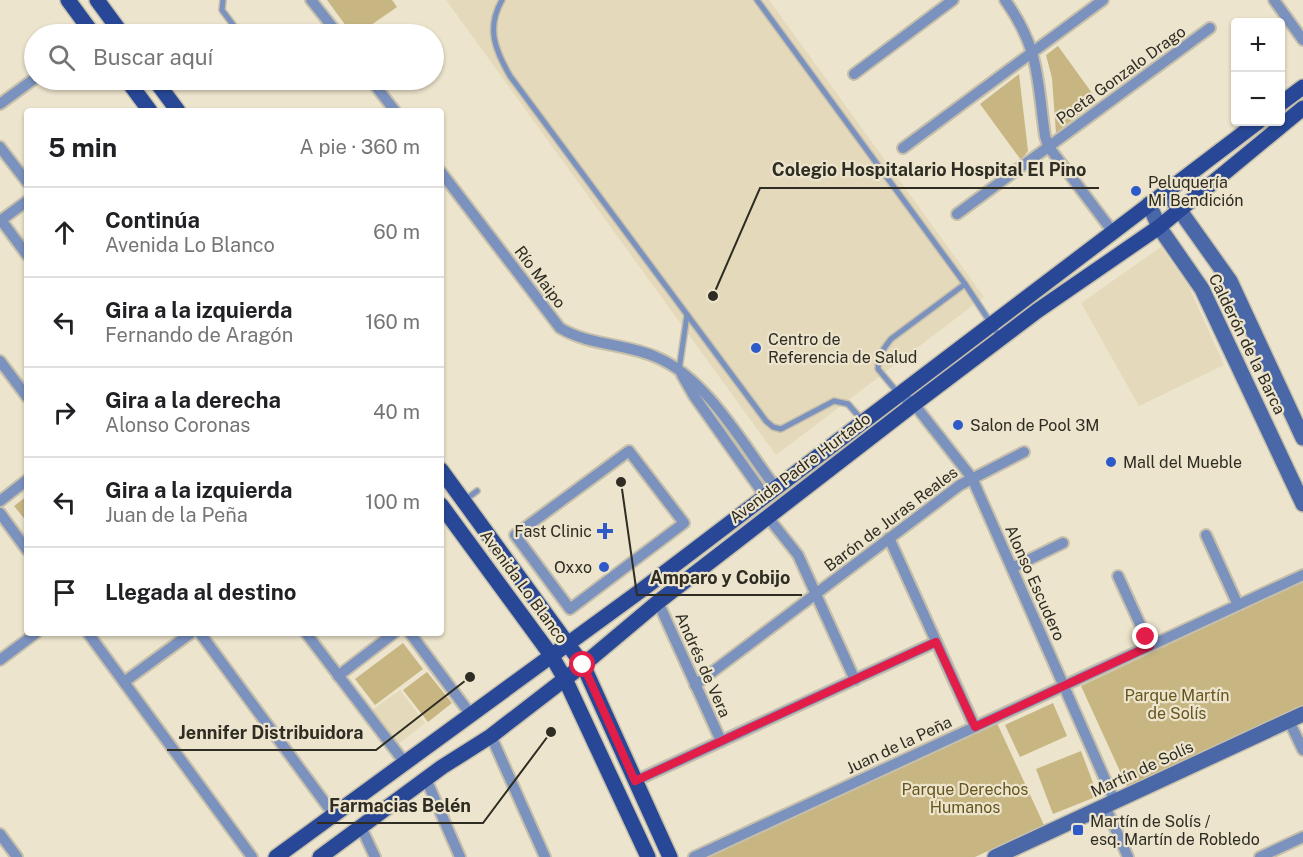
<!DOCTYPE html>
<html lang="es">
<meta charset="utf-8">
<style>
body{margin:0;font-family:"Public Sans",sans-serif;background:#f2f2f2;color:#202124}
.controls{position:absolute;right:18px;top:18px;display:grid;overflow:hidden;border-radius:6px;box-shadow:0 2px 4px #0004}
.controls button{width:54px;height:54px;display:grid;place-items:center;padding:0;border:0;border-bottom:2px solid #e0e0e0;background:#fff;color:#202124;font:30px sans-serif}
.stop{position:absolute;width:18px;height:18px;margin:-14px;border:4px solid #e11d48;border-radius:50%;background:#fff}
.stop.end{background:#e11d48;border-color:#fff;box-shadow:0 2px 6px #0008}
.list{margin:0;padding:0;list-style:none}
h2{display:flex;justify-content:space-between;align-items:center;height:78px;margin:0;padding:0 24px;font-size:26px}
h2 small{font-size:20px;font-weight:400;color:#757577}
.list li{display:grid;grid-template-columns:39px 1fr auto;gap:18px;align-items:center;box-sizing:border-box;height:90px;padding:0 24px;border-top:2px solid #e0e0e0}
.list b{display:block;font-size:22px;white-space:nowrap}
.list p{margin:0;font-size:20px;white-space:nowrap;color:#757577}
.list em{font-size:20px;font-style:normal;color:#757577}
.icon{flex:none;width:33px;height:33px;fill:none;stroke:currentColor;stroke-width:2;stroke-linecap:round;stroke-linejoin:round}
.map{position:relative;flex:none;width:1303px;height:857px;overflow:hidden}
.search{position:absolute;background:#fff;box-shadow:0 2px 4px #0004;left:24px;top:24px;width:420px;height:66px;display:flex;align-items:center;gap:15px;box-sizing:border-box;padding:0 21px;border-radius:33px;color:#757577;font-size:22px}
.panel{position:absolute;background:#fff;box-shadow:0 2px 4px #0004;left:24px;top:108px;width:420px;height:528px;border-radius:6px}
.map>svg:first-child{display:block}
</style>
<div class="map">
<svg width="1303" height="857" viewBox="0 0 1303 857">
<rect width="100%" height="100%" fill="#ece4cc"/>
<!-- built -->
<g fill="#e4dabb">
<path d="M446,0H769L984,297L776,455Z"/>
<path d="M1161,247L1189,287L1224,365L1139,406L1081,303Z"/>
<path d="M400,690L425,723L397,745L371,711Z"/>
</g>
<!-- green -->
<g fill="#c7b682">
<path d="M327,0H392L397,7L358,34H352Z"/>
<path d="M1058,46L1097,100L1056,133L1052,78L1046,55Z"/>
<path d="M1019,74L1028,151L1021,160L980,104Z"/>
<path d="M27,496V522L14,506Z"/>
<path d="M1303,581V707L1129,791L1081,686Z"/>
<path d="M403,643L423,669L375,705L355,679Z"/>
<path d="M427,672L452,703L428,722L403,690Z"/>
<path d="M1053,703L1067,736L1020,757L1005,725Z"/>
<path d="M996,721L1044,825L975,857H703Z"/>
<path d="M1081,751L1098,796L1053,814L1036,769Z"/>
</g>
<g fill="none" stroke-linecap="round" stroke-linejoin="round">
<!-- lane casing -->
<g stroke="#c6bfaa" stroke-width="8">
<g id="lane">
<path d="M223,0L222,10L240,34"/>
<path d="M502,0C486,28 495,50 510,76L766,421L773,427L781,429L834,401L848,404L862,420"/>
<path d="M757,0L965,284L1000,337"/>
<path d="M679,370L687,315"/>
<path d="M898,393L878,369C878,356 883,349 891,339L965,284"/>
<path d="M465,500L477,491"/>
</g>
</g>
<!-- street casing -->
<g stroke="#c6bfaa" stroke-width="14">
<g id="street">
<path d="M311,0L338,34"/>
<path d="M1005,0C1040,49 1037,79 1045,136L1048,146L1113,232"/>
<path d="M1274,0L1303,40"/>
<path d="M854,74L953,0"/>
<path d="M371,80L395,111"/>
<path d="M0,104L34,79"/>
<path d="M0,147L27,182"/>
<path d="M903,148L1103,0"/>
<path d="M441,172L560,328C590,346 625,343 656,357C707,378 743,445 776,488"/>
<path d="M957,214L1210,28"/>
<path d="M1,220L27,255"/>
<path d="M0,221L27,201"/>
<path d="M0,361L27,397"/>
<path d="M682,375L694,396L765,496"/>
<path d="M899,394L914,404L972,478L1115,802"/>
<path d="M629,451L684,523L570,609L515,535Z"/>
<path d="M0,501L27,480"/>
<path d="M0,513L27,550"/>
<path d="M767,516L798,555L855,680"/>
<path d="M1206,535L1238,605"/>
<path d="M889,538L975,727"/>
<path d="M1012,568L1063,543"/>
<path d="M1118,576L1150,646"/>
<path d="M658,602L721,741"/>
<path d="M88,633L252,857"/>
<path d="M200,633L334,815"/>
<path d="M306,633L405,763"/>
<path d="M410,633L471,715"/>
<path d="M0,660L36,633"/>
<path d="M338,676L394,633"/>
<path d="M124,682L191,633"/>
<path d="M695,685L960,485L1024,452"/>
<path d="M1289,721L1303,750"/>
<path d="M491,736L545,857"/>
<path d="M426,779L460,857"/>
<path d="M635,781L936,642"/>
<path d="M1105,806L1128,857"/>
<path d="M361,827L375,857"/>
<path d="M0,834L17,857"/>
<path d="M694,857L1303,575"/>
<path d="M1260,857L1303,837"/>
</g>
</g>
<!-- secondary casing -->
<g stroke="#c6bfaa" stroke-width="18">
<g id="secondary">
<path d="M1166,191L1230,281L1303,438"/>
<path d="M1149,204L1159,227L1202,289L1303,504"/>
<path d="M995,857L1303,714"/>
</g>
</g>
<!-- primary casing -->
<g stroke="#c6bfaa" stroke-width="18">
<g id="primary">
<path d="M68,0L93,34"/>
<path d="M97,0L122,34"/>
<path d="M127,80L150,111"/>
<path d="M155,80L178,111"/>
<path d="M1280,104L1303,87"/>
<path d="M441,470L583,665L670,857"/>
<path d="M441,505L551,655L565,679L648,857"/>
<path d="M276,857L643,589L1258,122"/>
<path d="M320,857L442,767L491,736L583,665L658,602L914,404L1037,311L1159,227L1303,108"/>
</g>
</g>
<!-- lane -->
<use href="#lane" stroke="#7b91be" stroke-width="5"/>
<!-- street -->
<use href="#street" stroke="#7b91be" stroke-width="10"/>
<!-- secondary -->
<use href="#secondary" stroke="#4a67a8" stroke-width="15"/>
<!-- primary -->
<use href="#primary" stroke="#284897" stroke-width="15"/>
</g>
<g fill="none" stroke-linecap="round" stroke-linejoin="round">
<!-- route -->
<path stroke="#e11d48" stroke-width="8" d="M583,665L635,781L936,642L975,727L1150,646L1146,637"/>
</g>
<!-- markers -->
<g fill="#2e59c9" stroke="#ece4cc" stroke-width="2">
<circle cx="1136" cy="191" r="6"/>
<circle cx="756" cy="348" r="6"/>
<circle cx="958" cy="425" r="6"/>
<circle cx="1111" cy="462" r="6"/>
<path d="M602 522h6v6h6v6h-6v6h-6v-6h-6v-6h6z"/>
<circle cx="604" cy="567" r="6"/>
<rect x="1072" y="824" width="12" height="12" rx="3"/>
</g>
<g text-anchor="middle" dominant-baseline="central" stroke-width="4.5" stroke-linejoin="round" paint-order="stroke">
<!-- street labels -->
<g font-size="16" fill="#2e2c23" stroke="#ece4cc">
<text transform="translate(1121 75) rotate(-36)">Poeta Gonzalo Drago</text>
<text transform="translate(540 277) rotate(53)">Río Maipo</text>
<text transform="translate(1247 344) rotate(64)">Calderón de la Barca</text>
<text transform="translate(800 468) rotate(-37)">Avenida Padre Hurtado</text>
<text transform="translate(891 519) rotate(-37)">Barón de Juras Reales</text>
<text transform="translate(1035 583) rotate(66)">Alonso Escudero</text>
<text transform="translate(524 587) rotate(54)">Avenida Lo Blanco</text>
<text transform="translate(703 665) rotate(66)">Andrés de Vera</text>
<text transform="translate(899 745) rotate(-25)">Juan de la Peña</text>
<text transform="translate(1142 769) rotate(-25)">Martín de Solís</text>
</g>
<!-- poi labels -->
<g font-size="16" fill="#2e2c23" stroke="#ece4cc" text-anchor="start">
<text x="1148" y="182">Peluquería<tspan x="1148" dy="18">Mi Bendición</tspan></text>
<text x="768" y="339">Centro de<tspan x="768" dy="18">Referencia de Salud</tspan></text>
<text x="970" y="425">Salon de Pool 3M</text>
<text x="1123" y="462">Mall del Mueble</text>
<text x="592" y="531" text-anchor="end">Fast Clinic</text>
<text x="592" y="567" text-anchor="end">Oxxo</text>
<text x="1090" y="821">Martín de Solís /<tspan x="1090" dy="18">esq. Martín de Robledo</tspan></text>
</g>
<!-- park labels -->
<g font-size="16" fill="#66561d" stroke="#ece4cc">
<text x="1177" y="695">Parque Martín<tspan x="1177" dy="18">de Solís</tspan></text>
<text x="965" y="789">Parque Derechos<tspan x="965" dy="18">Humanos</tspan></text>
</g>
</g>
<!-- callouts -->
<path fill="none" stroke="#2e2c23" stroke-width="2" d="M713 296L760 188H1099M621 482L637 595H802M470 677L376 750H167M551 732L483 823H317"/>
<g fill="#2e2c23" stroke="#ece4cc" stroke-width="2">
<circle cx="713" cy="296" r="6"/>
<circle cx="621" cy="482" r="6"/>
<circle cx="470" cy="677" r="6"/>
<circle cx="551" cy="732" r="6"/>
</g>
<g font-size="18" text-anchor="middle" font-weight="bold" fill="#2e2c23" stroke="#ece4cc" stroke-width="4.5" stroke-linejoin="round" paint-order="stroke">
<text x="929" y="176">Colegio Hospitalario Hospital El Pino</text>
<text x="720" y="584">Amparo y Cobijo</text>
<text x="271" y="739">Jennifer Distribuidora</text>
<text x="400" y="812">Farmacias Belén</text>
</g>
</svg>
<div class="controls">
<button>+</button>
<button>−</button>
</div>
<div class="stop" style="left:583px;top:665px"></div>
<div class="stop end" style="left:1146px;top:637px"></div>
<div class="search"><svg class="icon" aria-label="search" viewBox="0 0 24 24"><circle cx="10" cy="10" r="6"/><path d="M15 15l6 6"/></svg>Buscar aquí</div>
<section class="panel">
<h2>5 min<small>A pie · 360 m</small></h2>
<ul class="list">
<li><svg class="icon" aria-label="ahead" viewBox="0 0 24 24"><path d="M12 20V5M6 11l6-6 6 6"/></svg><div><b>Continúa</b><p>Avenida Lo Blanco</p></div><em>60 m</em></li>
<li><svg class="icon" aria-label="left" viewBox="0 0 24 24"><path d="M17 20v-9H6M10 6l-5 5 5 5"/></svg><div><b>Gira a la izquierda</b><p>Fernando de Aragón</p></div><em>160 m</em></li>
<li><svg class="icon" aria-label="right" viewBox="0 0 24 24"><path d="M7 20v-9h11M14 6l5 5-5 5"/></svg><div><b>Gira a la derecha</b><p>Alonso Coronas</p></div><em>40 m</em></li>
<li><svg class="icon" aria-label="left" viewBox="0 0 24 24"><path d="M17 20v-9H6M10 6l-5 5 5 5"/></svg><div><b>Gira a la izquierda</b><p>Juan de la Peña</p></div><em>100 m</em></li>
<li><svg class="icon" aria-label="arrive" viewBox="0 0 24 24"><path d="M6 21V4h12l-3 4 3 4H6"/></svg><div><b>Llegada al destino</b></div></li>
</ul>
</section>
</div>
